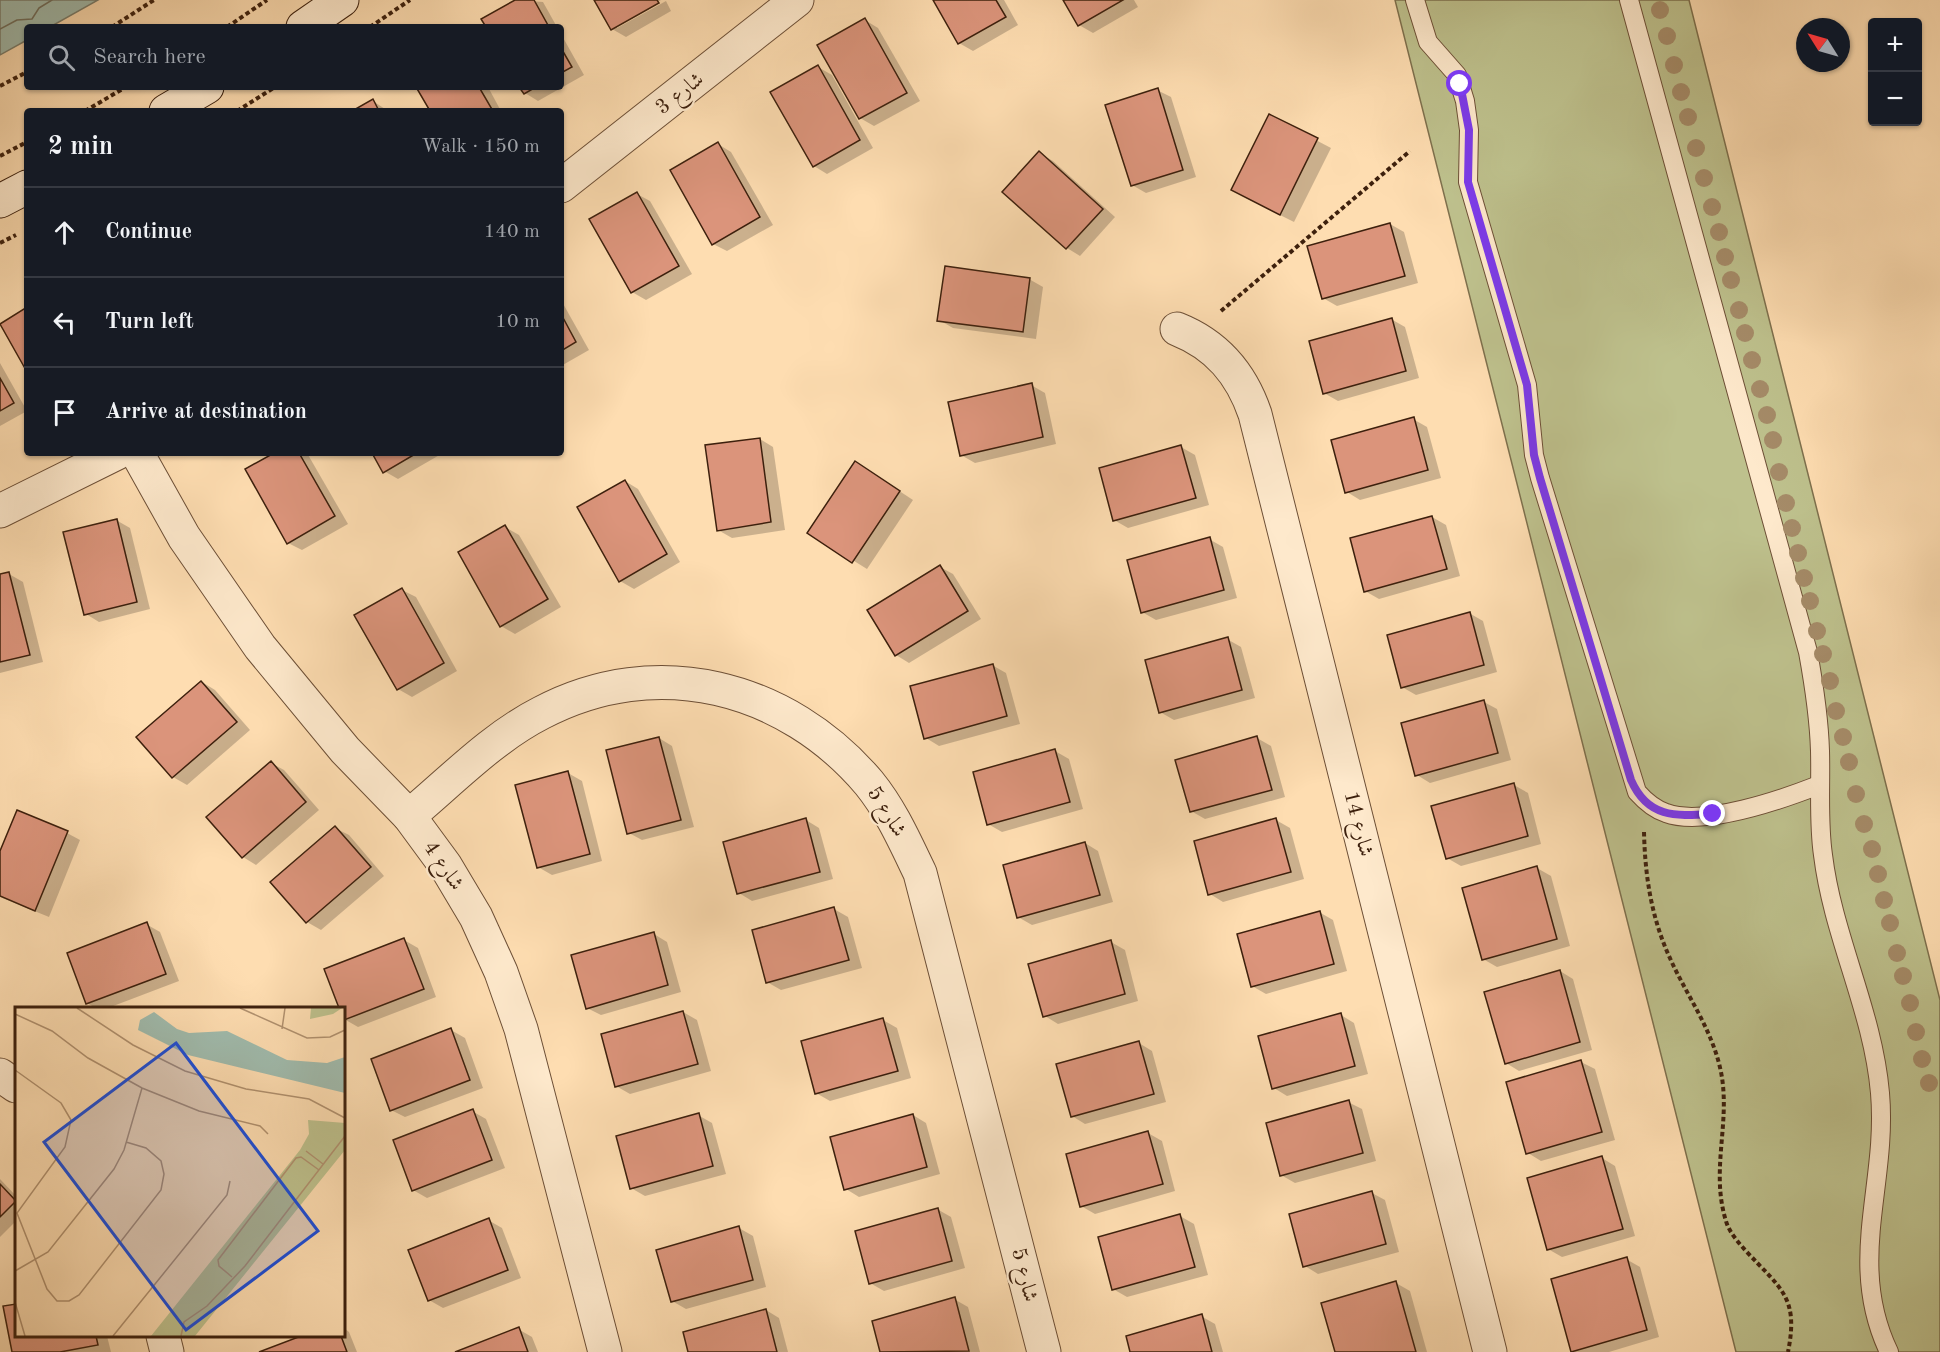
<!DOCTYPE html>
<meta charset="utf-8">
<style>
body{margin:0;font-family:"Old Standard TT",Amiri,serif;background:#20242c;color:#f1f3f6}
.controls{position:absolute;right:18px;top:18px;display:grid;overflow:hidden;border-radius:6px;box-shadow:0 2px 4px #0004}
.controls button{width:54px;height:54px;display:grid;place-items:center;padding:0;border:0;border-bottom:2px solid #363941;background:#171b24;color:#f1f3f6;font:30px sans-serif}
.compass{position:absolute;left:1796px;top:18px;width:54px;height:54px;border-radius:50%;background:#171b24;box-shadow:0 2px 4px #0004;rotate:307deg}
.stop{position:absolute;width:18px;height:18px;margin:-14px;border:4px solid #7c3aed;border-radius:50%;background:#fff}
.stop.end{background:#7c3aed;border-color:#fff;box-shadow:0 2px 6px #0008}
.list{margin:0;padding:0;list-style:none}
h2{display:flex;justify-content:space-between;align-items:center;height:78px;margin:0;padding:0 24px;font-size:26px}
h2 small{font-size:20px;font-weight:400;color:#9ea1a6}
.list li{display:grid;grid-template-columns:39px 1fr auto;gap:18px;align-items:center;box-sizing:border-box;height:90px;padding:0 24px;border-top:2px solid #363941}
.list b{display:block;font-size:22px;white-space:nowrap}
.list em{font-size:20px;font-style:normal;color:#9ea1a6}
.icon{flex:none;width:33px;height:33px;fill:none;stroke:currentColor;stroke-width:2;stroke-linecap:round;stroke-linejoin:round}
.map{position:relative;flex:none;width:1940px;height:1352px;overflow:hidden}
.search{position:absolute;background:#171b24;box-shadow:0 2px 4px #0004;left:24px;top:24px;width:540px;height:66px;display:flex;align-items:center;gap:15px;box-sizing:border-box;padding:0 21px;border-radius:6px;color:#9ea1a6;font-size:22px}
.panel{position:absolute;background:#171b24;box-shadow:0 2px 4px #0004;left:24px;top:108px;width:540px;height:348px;border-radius:6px}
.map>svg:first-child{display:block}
</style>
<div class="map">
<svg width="1940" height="1352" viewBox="0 0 1940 1352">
<rect width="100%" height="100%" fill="#feddb1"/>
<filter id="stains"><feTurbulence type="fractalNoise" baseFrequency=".00333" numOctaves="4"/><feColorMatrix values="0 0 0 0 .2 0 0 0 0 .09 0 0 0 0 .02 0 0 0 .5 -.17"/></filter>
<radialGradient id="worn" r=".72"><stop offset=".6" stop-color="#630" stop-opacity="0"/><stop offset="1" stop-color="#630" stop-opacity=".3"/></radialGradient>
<!-- green -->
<path fill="#bec18d" stroke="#7e704d" stroke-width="1.5" d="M1395,0H1689L1940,1000V1352H1736Z"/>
<!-- water -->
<path fill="#a0bbad" stroke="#787d6d" stroke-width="1.5" d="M0,0H98L50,27H27V40L0,55Z"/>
<!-- shadow -->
<g fill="#0003">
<path d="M518,0L543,2L557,27H487Z"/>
<path d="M596,0H661L617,25V28L666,1L671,11L626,37L612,29Z"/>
<path d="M935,0H1004L1018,25L973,51L959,43Z"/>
<path d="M1065,0H1134L1138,7L1093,33L1079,25Z"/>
<path d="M865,20L878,28L920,101L874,126L860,118L819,46Z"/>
<path d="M561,34L584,75L538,101L525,93L521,87H561Z"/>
<path d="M818,67L832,75L873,148L827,174L814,166Z"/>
<path d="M418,87H488L501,111H431Z"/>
<path d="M1157,90L1171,97L1196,177L1146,193L1132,185Z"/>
<path d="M373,101L388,111H355Z"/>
<path d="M1270,116L1331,148L1294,222L1246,198Z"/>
<path d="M718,144L731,152L773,225L727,251L713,244Z"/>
<path d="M1039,153L1053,161L1115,217L1080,256L1067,248L1004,192Z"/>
<path d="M637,194L650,201L692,274L646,300L632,292Z"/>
<path d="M1390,224L1404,232L1418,283L1337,306L1323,298Z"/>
<path d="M1029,279L1043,287L1036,339L953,328L939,320Z"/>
<path d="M561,300L589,350L561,366Z"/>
<path d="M1391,319L1405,327L1419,378L1338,401L1324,393Z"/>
<path d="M0,363L27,411L0,426Z"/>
<path d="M1031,385L1045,393L1056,444L975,463L961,455Z"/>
<path d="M1413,419L1427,427L1441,478L1360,500L1347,492Z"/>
<path d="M760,439L773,447L785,530L732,538L718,530Z"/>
<path d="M1181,447L1195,455L1209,505L1128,528L1114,520Z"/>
<path d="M277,453H307L348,524L302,550L288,543Z"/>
<path d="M374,453H443L398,479L384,471Z"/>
<path d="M869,471L913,500L867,569L809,533Z"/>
<path d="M625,481L638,489L680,562L634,589L620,581Z"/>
<path d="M1432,517L1446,525L1460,576L1379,599L1365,591Z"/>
<path d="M116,520L130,528L150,609L99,622L86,614Z"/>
<path d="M505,527L519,535L561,607L515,634L501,626Z"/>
<path d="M1209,539L1223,547L1237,598L1156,620L1142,612Z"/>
<path d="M940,567L953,574L981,619L909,663L896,655Z"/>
<path d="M9,574L23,582L43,662L0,673V576Z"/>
<path d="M402,590L416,597L457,671L412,697L398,689Z"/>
<path d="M1469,613L1483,621L1497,672L1416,695L1402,687Z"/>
<path d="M1227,639L1241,647L1255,698L1174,720L1160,712Z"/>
<path d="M992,665L1006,673L1020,724L939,746L926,738Z"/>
<path d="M202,682L215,690L250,730L187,785L173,777L138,737Z"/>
<path d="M1484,702L1497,709L1511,760L1430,783L1417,775Z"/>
<path d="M659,738L672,746L694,827L642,840L629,833Z"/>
<path d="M1257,738L1271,746L1285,797L1205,819L1191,811Z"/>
<path d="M1055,751L1069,759L1083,809L1002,832L988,824Z"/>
<path d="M271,763L284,770L319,810L256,865L243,857Z"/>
<path d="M568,773L582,781L602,861L552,875L538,867Z"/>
<path d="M1514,785L1528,793L1541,844L1461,866L1447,858Z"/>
<path d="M806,820L819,828L833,879L752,901L739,893Z"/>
<path d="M1276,820L1290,828L1304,879L1223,902L1210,894Z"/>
<path d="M335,828L349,835L384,876L321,930L307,922L272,882Z"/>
<path d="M67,833L80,840L49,917L0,897V855Z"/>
<path d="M1085,843L1098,851L1113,902L1032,925L1018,917Z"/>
<path d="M1537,868L1551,876L1570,946L1497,967L1483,959Z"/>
<path d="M834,909L848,917L862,968L781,990L767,982Z"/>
<path d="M1319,912L1333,920L1347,971L1266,994L1252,986Z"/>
<path d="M146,924L160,932L179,981L108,1008H96L87,1003Z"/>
<path d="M654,934L667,942L681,992L601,1015L587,1008Z"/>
<path d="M404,940L418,948L436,997L358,1027L344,1019V1008H341L326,970Z"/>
<path d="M1111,942L1125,950L1138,1001L1058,1024L1045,1016Z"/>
<path d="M1560,971L1573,979L1592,1050L1519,1071L1506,1063Z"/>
<path d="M683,1012L697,1020L711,1071L630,1094L616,1086Z"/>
<path d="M1341,1015L1354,1023L1368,1074L1287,1096L1274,1088Z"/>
<path d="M883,1020L897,1028L911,1078L830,1101L816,1093Z"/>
<path d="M451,1030L465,1038L483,1088L405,1117L391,1110Z"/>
<path d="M1139,1043L1152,1051L1166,1102L1085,1124L1072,1116Z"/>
<path d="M1581,1062L1595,1069L1615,1140L1541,1161L1528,1153Z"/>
<path d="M1348,1102L1362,1109L1376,1161L1295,1183L1281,1175Z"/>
<path d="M472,1111L486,1119L505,1168L427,1198L413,1190Z"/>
<path d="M698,1115L712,1123L726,1174L645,1196L631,1188Z"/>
<path d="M913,1115L926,1123L940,1174L859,1197L846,1189Z"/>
<path d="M1148,1133L1162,1141L1175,1191L1095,1214L1081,1206Z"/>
<path d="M1602,1158L1615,1166L1635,1236L1562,1257L1548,1249Z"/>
<path d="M0,1179L16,1196V1221L0,1237Z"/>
<path d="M1372,1193L1385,1200L1399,1252L1318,1274L1305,1266Z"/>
<path d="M937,1209L951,1217L965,1268L884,1291L870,1283Z"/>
<path d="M1180,1216L1194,1224L1208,1275L1127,1297L1113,1289Z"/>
<path d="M488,1220L502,1228L521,1278L443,1308L429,1300Z"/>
<path d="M739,1228L753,1236L766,1287L686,1309L672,1301Z"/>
<path d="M1626,1259L1640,1267L1659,1337L1609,1352H1575L1573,1351Z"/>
<path d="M1396,1283L1410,1291L1427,1352H1337Z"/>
<path d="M954,1299L968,1307L980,1352H882L873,1322Z"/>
<path d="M16,1305V1336H107L111,1352H13L5,1308Z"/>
<path d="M766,1310L779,1318L788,1352H690Z"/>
<path d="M1201,1316L1215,1324L1223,1352H1132Z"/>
<path d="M344,1328L349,1332L357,1352H263L306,1336H344Z"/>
<path d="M518,1329L532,1337L538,1352H459Z"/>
</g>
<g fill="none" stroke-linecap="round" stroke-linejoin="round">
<!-- shore -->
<path stroke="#6e6e5d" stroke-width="1.5" d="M0,29L17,20L32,19L39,8L52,0"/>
</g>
<!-- building -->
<g fill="#db947b" stroke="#3d200d" stroke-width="1.5">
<path d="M515,0H534L549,27H486L481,19Z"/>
<path d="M594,0H657L659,3L611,30Z"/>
<path d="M933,0H996L1006,17L958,44Z"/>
<path d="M1063,0H1123L1078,26Z"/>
<path d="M865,18L907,93L859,119L817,45Z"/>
<path d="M561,48L572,67L561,73Z"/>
<path d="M818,65L860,140L813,167L770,92Z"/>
<path d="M416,87H479L493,111H430Z"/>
<path d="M519,87H536L524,94Z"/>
<path d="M1158,88L1183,170L1131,186L1105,105Z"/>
<path d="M373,99L379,111H352Z"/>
<path d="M1269,114L1318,138L1280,215L1231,190Z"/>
<path d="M718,142L760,217L712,245L670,170Z"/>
<path d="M1039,151L1103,209L1066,249L1002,192Z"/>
<path d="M637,192L679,266L631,293L589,219Z"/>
<path d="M1390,223L1405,276L1322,299L1307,246Z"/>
<path d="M945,266L1030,278L1023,332L937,321Z"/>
<path d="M27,307V372L0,324Z"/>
<path d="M561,314L576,342L561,351Z"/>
<path d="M1392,318L1406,371L1323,394L1309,341Z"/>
<path d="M0,378L14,403L0,411Z"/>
<path d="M1032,383L1043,437L960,456L948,402Z"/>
<path d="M1414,417L1428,470L1345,493L1331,440Z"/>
<path d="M760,438L771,522L717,531L705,445Z"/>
<path d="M1181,445L1196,498L1113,521L1099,468Z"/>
<path d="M274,453H299L335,516L287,544L245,469Z"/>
<path d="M372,453H417L383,473Z"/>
<path d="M855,461L900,491L852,563L807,533Z"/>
<path d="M625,480L667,554L619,582L577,507Z"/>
<path d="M1432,516L1447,569L1364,592L1350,538Z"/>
<path d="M117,519L137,602L84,615L63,532Z"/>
<path d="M505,525L548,599L500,627L458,552Z"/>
<path d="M1210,537L1224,590L1141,613L1127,560Z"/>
<path d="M940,565L968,611L895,656L867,610Z"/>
<path d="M9,572L30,655L0,662V574Z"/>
<path d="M402,588L444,663L397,690L354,615Z"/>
<path d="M1470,612L1484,665L1401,688L1387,635Z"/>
<path d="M1228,637L1242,690L1159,713L1145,660Z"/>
<path d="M993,664L1007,716L924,739L910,686Z"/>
<path d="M201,681L237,722L172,778L136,737Z"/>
<path d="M1484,700L1498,753L1415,776L1401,723Z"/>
<path d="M1257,736L1272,790L1190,812L1175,760Z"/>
<path d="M659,737L681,820L627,834L606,750Z"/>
<path d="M1055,749L1070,802L987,825L973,772Z"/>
<path d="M271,761L306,802L242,858L206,817Z"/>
<path d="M568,771L590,854L537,868L515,785Z"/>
<path d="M1514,783L1528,836L1446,859L1431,806Z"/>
<path d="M17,810L68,831L35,911L0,896V851Z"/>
<path d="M806,818L820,872L737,894L723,842Z"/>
<path d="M1276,818L1291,872L1208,895L1194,841Z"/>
<path d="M335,826L371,867L306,923L270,882Z"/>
<path d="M1085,842L1100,895L1017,918L1003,865Z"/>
<path d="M1537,866L1557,939L1482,960L1462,888Z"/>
<path d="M834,907L849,960L766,983L752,930Z"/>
<path d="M1320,911L1334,964L1251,987L1237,934Z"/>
<path d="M147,922L166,974L86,1004L67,953Z"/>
<path d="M654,932L668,985L586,1009L571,955Z"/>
<path d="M404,938L424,989L344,1020V1008H339L324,969Z"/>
<path d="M1111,940L1125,994L1043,1017L1028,964Z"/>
<path d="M1560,970L1580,1042L1505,1064L1484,992Z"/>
<path d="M683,1011L698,1064L615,1087L601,1034Z"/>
<path d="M1341,1013L1355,1066L1272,1089L1258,1036Z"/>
<path d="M883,1018L898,1071L815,1094L801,1041Z"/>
<path d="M451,1028L470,1080L390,1111L371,1059Z"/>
<path d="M1139,1041L1154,1094L1071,1117L1056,1064Z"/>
<path d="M1581,1060L1602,1132L1526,1154L1506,1082Z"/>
<path d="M1349,1100L1363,1153L1280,1176L1266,1123Z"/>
<path d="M473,1109L492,1160L412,1191L393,1140Z"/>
<path d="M699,1113L713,1166L630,1189L616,1136Z"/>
<path d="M913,1114L927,1167L844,1190L830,1137Z"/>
<path d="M1148,1131L1163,1184L1080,1207L1066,1154Z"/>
<path d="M1602,1156L1623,1229L1547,1250L1527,1178Z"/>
<path d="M0,1184L16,1201L0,1217Z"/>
<path d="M1372,1191L1386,1244L1303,1267L1289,1214Z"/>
<path d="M938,1208L952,1261L869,1284L855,1231Z"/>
<path d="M1180,1214L1195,1267L1112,1290L1098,1237Z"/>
<path d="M489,1218L508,1270L428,1301L408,1250Z"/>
<path d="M739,1226L753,1280L671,1302L656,1250Z"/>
<path d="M1627,1257L1647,1330L1571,1352L1551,1279Z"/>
<path d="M1396,1281L1416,1352H1335L1321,1303Z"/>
<path d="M955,1297L969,1351L880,1352L872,1321Z"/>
<path d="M16,1304V1336H96L98,1345L60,1352H12L3,1306Z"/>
<path d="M766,1309L777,1352H688L683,1332Z"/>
<path d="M1202,1314L1212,1352H1130L1126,1336Z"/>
<path d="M519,1327L528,1352H455Z"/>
<path d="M301,1336H341L347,1352H259Z"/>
</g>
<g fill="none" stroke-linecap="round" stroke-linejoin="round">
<!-- lane casing -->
<g stroke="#6d4f36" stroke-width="20">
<g id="lane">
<path d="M1415,0L1428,42L1457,75L1465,101L1469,130L1468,182L1527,385L1534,455L1540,478L1637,792C1645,801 1654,809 1666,813C1704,827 1783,799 1819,785"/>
<path d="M1629,0L1808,652C1814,685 1819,717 1820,751C1821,786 1818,821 1823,855C1833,937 1873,1011 1880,1093C1888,1185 1846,1262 1889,1352"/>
</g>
</g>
<!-- street casing -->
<g stroke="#6d4f36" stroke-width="35">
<g id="street">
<path d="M561,186L797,0"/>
<path d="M1177,329C1217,345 1241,373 1255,414L1490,1352"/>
<path d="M137,453L184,537L260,647L345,750L409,816L445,865L476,917L501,972L521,1029L605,1352"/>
<path d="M0,511L117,453"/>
<path d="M409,816C451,781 492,738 541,713C656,652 787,686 869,783C891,810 905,842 920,873L1044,1352"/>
<path d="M0,1075L16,1086"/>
<path d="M163,1336L167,1352"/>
</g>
</g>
<!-- secondary casing -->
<g stroke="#3d200d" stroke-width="35">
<g id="secondary">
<path d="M303,27L342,0"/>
<path d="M166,111L207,87"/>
<path d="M0,201L27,187"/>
</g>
</g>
<!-- path -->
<g stroke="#3d200d" stroke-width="4" stroke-dasharray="4.5 3" stroke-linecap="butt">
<path d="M112,27L154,0"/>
<path d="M227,27L267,0"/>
<path d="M370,27L410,0"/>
<path d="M0,86L27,72"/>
<path d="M85,111L126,87"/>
<path d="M237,111L275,87"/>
<path d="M0,156L27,142"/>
<path d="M0,243L16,235"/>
<path d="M1221,311L1410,151"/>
<path d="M1644,832C1645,875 1651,916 1669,956C1686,995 1712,1028 1721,1072C1731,1123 1710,1170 1726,1221C1729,1232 1738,1242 1746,1251C1781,1289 1799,1297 1788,1352"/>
</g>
<!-- lane -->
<use href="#lane" stroke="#fee9cc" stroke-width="18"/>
<!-- street -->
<use href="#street" stroke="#fee9cc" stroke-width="33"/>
<!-- secondary -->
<use href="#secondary" stroke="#fee9cc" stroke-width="33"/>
</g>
<!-- trees -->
<g fill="#a58b68">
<circle cx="1660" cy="10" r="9"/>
<circle cx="1667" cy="36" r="9"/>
<circle cx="1674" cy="65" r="9"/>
<circle cx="1681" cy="92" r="9"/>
<circle cx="1688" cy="117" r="9"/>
<circle cx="1696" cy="148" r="9"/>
<circle cx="1704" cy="178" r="9"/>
<circle cx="1712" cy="207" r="9"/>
<circle cx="1719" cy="232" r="9"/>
<circle cx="1725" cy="257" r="9"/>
<circle cx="1731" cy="280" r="9"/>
<circle cx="1739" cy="310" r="9"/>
<circle cx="1745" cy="333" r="9"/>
<circle cx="1752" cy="360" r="9"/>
<circle cx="1760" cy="389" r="9"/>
<circle cx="1767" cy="415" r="9"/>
<circle cx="1773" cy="440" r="9"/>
<circle cx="1779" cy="472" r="9"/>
<circle cx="1786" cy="503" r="9"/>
<circle cx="1792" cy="528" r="9"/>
<circle cx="1798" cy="553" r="9"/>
<circle cx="1804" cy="578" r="9"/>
<circle cx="1810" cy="601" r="9"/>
<circle cx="1817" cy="631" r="9"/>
<circle cx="1823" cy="654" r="9"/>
<circle cx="1830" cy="681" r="9"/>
<circle cx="1836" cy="711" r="9"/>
<circle cx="1843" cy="737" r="9"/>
<circle cx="1849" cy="762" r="9"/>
<circle cx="1856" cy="794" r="9"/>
<circle cx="1864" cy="824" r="9"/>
<circle cx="1872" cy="849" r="9"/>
<circle cx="1878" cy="874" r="9"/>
<circle cx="1884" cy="900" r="9"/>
<circle cx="1890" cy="923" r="9"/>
<circle cx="1897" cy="953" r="9"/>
<circle cx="1903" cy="976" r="9"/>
<circle cx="1910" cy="1003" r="9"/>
<circle cx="1916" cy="1032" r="9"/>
<circle cx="1922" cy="1059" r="9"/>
<circle cx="1929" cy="1083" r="9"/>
</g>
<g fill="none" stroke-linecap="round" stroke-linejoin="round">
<!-- route -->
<path stroke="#7c3aed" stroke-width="8" d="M1460,84L1469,130L1468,182L1527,385L1534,455L1540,478L1631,780C1648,819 1677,816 1713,814"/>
</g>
<g text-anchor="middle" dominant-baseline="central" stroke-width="4.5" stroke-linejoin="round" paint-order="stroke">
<!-- street labels -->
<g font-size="21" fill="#3d200d" stroke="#fee9cc">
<text transform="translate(680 94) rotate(-38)">شارع 3</text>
<text transform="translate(886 812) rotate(58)">شارع 5</text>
<text transform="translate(1358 824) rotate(76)">شارع 14</text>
<text transform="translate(443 866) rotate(56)">شارع 4</text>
<text transform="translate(1024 1275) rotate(76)">شارع 5</text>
</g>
</g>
<!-- overview -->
<g transform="translate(15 1007)">
<rect width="330" height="330" fill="#feddb1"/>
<path d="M296,1H327L318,7L295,12ZM293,113L330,116V143L180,329H136L285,143L294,127Z" fill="#bec18d"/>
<path d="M139,5L162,22L174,26L212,24L272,53L312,56L330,50V86L173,48L123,23L125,13Z" fill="#a0bbad"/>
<path fill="none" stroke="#b1916f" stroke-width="1.5" d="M62,1L118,38L170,64L231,82L294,92L330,111M225,1L292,31L315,30L330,23M0,7L37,24L73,51L127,81L184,104L245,119L253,127M267,22L270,1M0,63L46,96L56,113L50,140L2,206L32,282L42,294H54L64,288L146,183L149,167L146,154L131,141L111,135M291,144L308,157M0,264L33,245L99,162L109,143L127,81M217,270L204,259L203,253L281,151L286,150L304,163M0,295L10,329M98,329L212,188L215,174M166,329L169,315L192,299L230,259L330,129"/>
<path fill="#1d4ed8" fill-opacity="0.15" stroke="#1d4ed8" stroke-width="3" d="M161,36L303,224L171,323L29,135Z"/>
<rect width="330" height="330" fill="none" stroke="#3d200d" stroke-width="3"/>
</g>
<rect width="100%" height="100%" filter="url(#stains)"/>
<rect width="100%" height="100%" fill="url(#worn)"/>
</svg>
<div class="controls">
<button>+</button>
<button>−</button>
</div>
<svg class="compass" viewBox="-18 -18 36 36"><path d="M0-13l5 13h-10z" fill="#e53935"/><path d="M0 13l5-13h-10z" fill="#9ea1a6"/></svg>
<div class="stop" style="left:1460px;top:84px"></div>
<div class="stop end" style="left:1713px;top:814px"></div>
<div class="search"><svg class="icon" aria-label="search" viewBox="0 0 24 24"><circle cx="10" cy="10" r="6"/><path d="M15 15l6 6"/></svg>Search here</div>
<section class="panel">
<h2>2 min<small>Walk · 150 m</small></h2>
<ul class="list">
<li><svg class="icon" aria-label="ahead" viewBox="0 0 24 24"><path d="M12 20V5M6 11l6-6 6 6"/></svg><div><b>Continue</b></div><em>140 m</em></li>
<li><svg class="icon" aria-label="left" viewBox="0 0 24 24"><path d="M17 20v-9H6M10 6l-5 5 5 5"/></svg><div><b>Turn left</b></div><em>10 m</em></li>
<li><svg class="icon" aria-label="arrive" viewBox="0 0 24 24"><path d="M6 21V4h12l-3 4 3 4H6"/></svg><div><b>Arrive at destination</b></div></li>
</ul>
</section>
</div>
